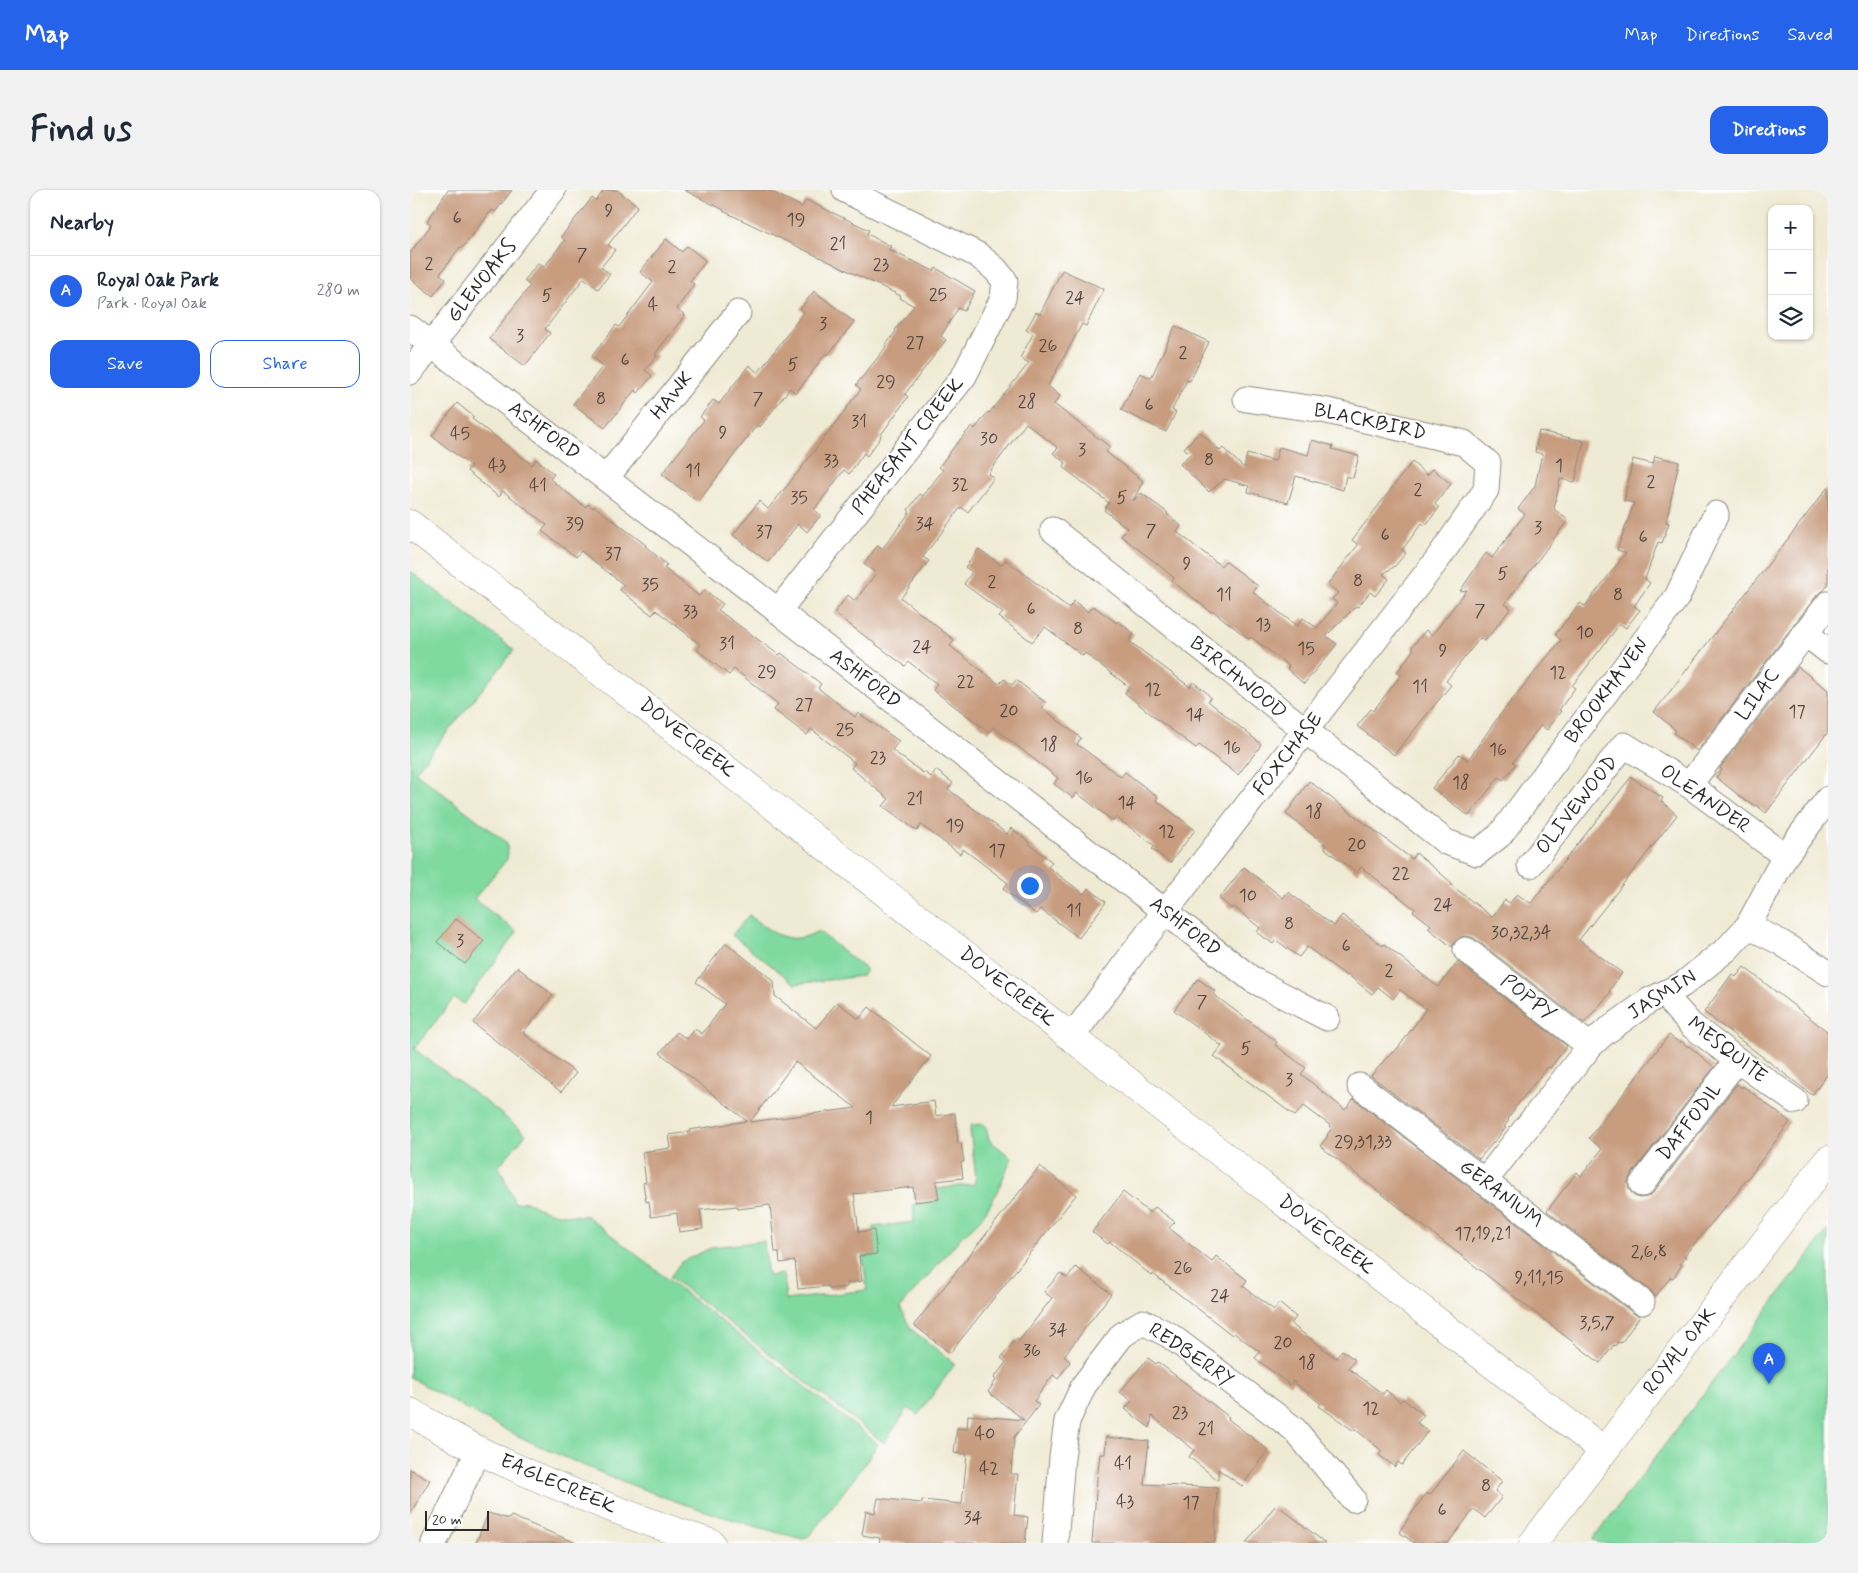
<!DOCTYPE html>
<meta charset="utf-8">
<style>
body{margin:0;font-family:Mynerve,sans-serif;background:#f2f2f3;color:#1f2937}
.controls{position:absolute;right:15px;top:15px;display:grid;overflow:hidden;border-radius:10px;box-shadow:0 1px 4px #0004}
.controls button{width:45px;height:45px;display:grid;place-items:center;padding:0;border:0;border-bottom:1px solid #e0e1e3;background:#fff;color:#1f2937;font:25px sans-serif}
.scale{position:absolute;left:15px;bottom:12px;width:64px;box-sizing:border-box;padding-left:5px;border:2px solid #2b2b2b;border-top:0;font-size:14px;line-height:18px;white-space:nowrap;color:#2b2b2b;-webkit-text-stroke:4px #fff;paint-order:stroke}
.you{position:absolute;left:619px;top:695px;width:18px;height:18px;margin:-12px;border:4px solid #fff;border-radius:50%;background:#1a73e8;box-shadow:0 0 0 8px #1a73e833}
.badge{display:grid;place-items:center;width:32px;height:32px;border-radius:50%;background:#2563eb;color:#fff;font-size:16px;font-weight:700}
.pin{position:absolute;translate:-50% -41px;filter:drop-shadow(0 1px 2px #0008)}
.pin::after{content:'';position:absolute;top:26px;width:18px;height:15px;background:inherit;clip-path:polygon(0 0,100% 0,50% 100%)}
.list{margin:0;padding:0;list-style:none}
h2{display:flex;justify-content:space-between;align-items:center;height:65px;margin:0;padding:0 20px;font-size:21px}
h2 small{font-size:16px;font-weight:400;color:#747a83}
.list li{display:grid;grid-template-columns:32px 1fr auto;gap:15px;align-items:center;box-sizing:border-box;height:70px;padding:0 20px;border-top:1px solid #e0e1e3}
.list b{display:block;font-size:19px;white-space:nowrap}
.list p{margin:0;font-size:16px;white-space:nowrap;color:#747a83}
.list em{font-size:16px;font-style:normal;color:#747a83}
.actions{display:flex;gap:10px;padding:15px 20px}
.actions a{flex:1;padding:11px 0;border:1px solid #2563eb;border-radius:15px;text-align:center;font-size:18px;color:#2563eb}
.actions .main{background:#2563eb;color:#fff}
.icon{flex:none;width:28px;height:28px;fill:none;stroke:currentColor;stroke-width:2;stroke-linecap:round;stroke-linejoin:round}
.map{position:relative;flex:none;width:1418px;height:1353px;overflow:hidden;border-radius:15px}
header{display:flex;align-items:center;gap:30px;box-sizing:border-box;height:70px;padding:0 25px;background:#2563eb;color:#fff}
header strong{font-size:24px}
nav{display:flex;gap:28px;margin-inline-start:auto;font-size:18px}
.intro{display:flex;align-items:center;justify-content:space-between;box-sizing:border-box;height:120px;padding:0 30px}
h1{margin:0;font-size:35px}
.button{padding:12px 22px;border-radius:15px;background:#2563eb;color:#fff;font-size:18px;font-weight:700}
main{display:flex;gap:30px;padding:0 30px}
aside{flex:1;background:#fff;border-radius:15px;box-shadow:0 1px 4px #0004}
.map>svg:first-child{display:block}
</style>
<header>
<strong>Map</strong>
<nav><a>Map</a><a>Directions</a><a>Saved</a></nav>
</header>
<div class="intro"><h1>Find us</h1><a class="button">Directions</a></div>
<main>
<aside>
<h2>Nearby<small></small></h2>
<ul class="list">
<li><span class="badge">A</span><div><b>Royal Oak Park</b><p>Park · Royal Oak</p></div><em>280 m</em></li>
</ul>
<div class="actions"><a class="main">Save</a><a>Share</a></div>
</aside>
<div class="map">
<svg width="1418" height="1353" viewBox="0 0 1418 1353">
<rect width="100%" height="100%" fill="#fff"/>
<filter id="ink" filterUnits="userSpaceOnUse"><feTurbulence type="fractalNoise" baseFrequency=".02" numOctaves="2"/><feDisplacementMap in="SourceGraphic" scale="10" xChannelSelector="R" yChannelSelector="G"/><feConvolveMatrix kernelMatrix="1 2 1 2 8 2 1 2 1" color-interpolation-filters="sRGB"/></filter>
<filter id="wash" filterUnits="userSpaceOnUse"><feTurbulence type="fractalNoise" baseFrequency=".0096" numOctaves="4" result="noise"/><feDisplacementMap in="SourceGraphic" scale="20" xChannelSelector="R" yChannelSelector="G"/><feGaussianBlur stdDeviation="1.12" result="paint"/><feColorMatrix in="noise" values="0 0 0 0 0 0 0 0 0 0 0 0 0 0 0 0 0 1.4 0 .05"/><feComposite in="paint" operator="in"/></filter>
<g filter="url(#wash)">
<rect width="100%" height="100%" fill="#efead3"/>
<!-- green -->
<g fill="#80daa0" stroke="#568266">
<path d="M0,381L104,460L5,582L96,652L98,662L97,669L64,709L107,742L54,814L44,808L4,859L80,915L116,944L89,976L105,1013L117,1011C133,1024 157,1026 177,1026L468,1254L449,1282L399,1346L393,1349C295,1325 201,1290 110,1247C73,1229 36,1208 0,1187Z"/>
<path d="M339,725C361,742 379,758 408,741L455,779V782L452,786L385,794L322,745Z"/>
<path d="M573,934L576,936L579,950L602,968C590,994 579,1028 554,1044L490,1118L501,1139L545,1174L508,1225L498,1218L474,1253L260,1087L271,1072L303,1057L354,1051L358,1086L373,1084L376,1110L457,1100L453,1067L466,1065L463,1037L504,1032L503,1014L528,1011L527,999L564,994L566,988L560,940L561,935Z"/>
<path d="M1418,1040V1353H1189L1183,1349Z"/>
</g>
<g id="blocks">
<!-- building -->
<g fill="#c89c7f" fill-rule="evenodd">
<path d="M38,0H102L85,22L82,20L52,58L50,57L30,84L36,89L23,106L0,88V63L21,35L17,31Z"/>
<path d="M194,0H207L228,16L198,55L205,60L191,77L200,84L188,99L174,88L135,139L140,143L115,176L79,149L120,96L114,91L128,73L134,77L155,50L151,47L165,29L182,8L186,11Z"/>
<path d="M274,0H358L392,17L396,10L459,40L457,44L481,56L479,60L524,81L526,78L565,101L554,121L548,118L531,146L536,150L495,204L498,207L470,246L471,247L457,266L454,263L439,284L434,280L404,320L411,325L397,342L388,334L358,372L323,345L349,311L358,319L389,281L451,199L446,195L476,157L475,156L486,141L485,140L504,116L490,108L491,106L313,21L314,20Z"/>
<path d="M256,49L272,62L277,56L296,71L280,91L284,94L267,119L275,125L245,164L247,166L235,180L242,186L228,203L225,200L195,238L163,214L193,176L182,166L206,135L209,137L243,92L230,82Z"/>
<path d="M652,80L694,99L676,136L672,134L638,196L650,206L644,214L700,257L696,262L733,291L723,311L731,303L758,323L757,324L771,336L767,342L811,376L815,371L848,396L843,402L887,436L893,428L907,438L927,413L922,409L928,403L918,394L948,355L942,350L1002,272L1017,285L1023,279L1041,294L1025,314L1029,318L1015,336L1012,333L992,360L996,363L985,376L973,384L979,389L965,406L960,402L948,417L946,416L916,446L927,454L894,494L877,479L879,476L841,447L839,449L803,421L801,422L762,391L764,388L749,375L711,346L717,338L694,320L699,313L653,277L656,273L643,263L648,258L616,233L578,284L584,288L558,322L551,317L513,367L519,371L491,408L544,450L540,456L589,494L594,489L602,495L606,490L636,513L632,518L671,548L667,554L711,587L715,582L748,607L746,610L785,640L760,673L742,659L745,656L706,627L703,631L667,603L663,608L644,594L648,588L583,537L579,542L523,500L527,494L499,472L495,476L424,423L438,405L445,411L466,383L454,374L467,356L472,359L500,322L498,320L510,304L513,306L533,280L529,277L543,258L562,236L565,239L578,222L579,223L619,173L610,168L623,144L616,140L626,122L630,124Z"/>
<path d="M404,101L444,132L418,165L416,163L386,203L380,198L350,237L347,235L288,312L252,284L294,230L290,227L303,210L309,214L339,175L348,183L394,122L390,119Z"/>
<path d="M765,136L799,152L780,191L777,190L762,220L766,222L756,242L711,220L730,183L741,188Z"/>
<path d="M47,213L64,227L62,229L122,275L126,269L144,284L140,289L175,317L178,314L183,318L184,316L236,355L235,356L257,375L254,378L289,406L294,400L313,414L308,420L369,465L371,463L405,489L411,494L408,498L445,527L448,523L489,551L482,560L513,583L514,582L521,587L526,580L543,593L538,599L551,609L597,644L601,638L619,652L618,653L642,672L638,677L674,704L678,698L696,712L669,748L630,719L626,724L593,699L598,693L553,659L550,664L511,635L507,641L473,616L479,609L441,578L445,573L401,539L397,545L364,520L368,514L324,479L319,485L287,460L291,455L246,420L242,425L210,400L214,395L171,361L166,367L132,341L137,335L93,301L89,307L57,281L61,276L22,246Z"/>
<path d="M1129,241L1174,251L1165,292L1150,289L1144,319L1158,330L1095,414L1101,418L1075,451L1070,448L1036,491L1041,495L984,565L947,536L961,519L963,521L991,485L987,482L1004,459L1002,457L1016,440L1022,445L1057,400L1050,401L1076,363L1082,368L1115,324L1108,319L1125,296L1132,264L1125,262Z"/>
<path d="M790,242L810,261L813,258L834,278L837,264L865,271L869,257L898,265L902,250L923,256L922,259L949,266L943,288L936,286L933,300L886,286L878,313L838,302L839,296L815,289L799,302L770,274L780,264L774,258Z"/>
<path d="M1245,266L1269,272L1256,332L1259,333L1252,353L1248,352L1235,389L1240,393L1224,416L1230,420L1216,438L1210,434L1162,496L1165,498L1149,520L1151,521L1137,540L1131,535L1103,572L1106,574L1093,590L1089,587L1059,626L1022,598L1049,564L1058,570L1089,526L1151,450L1145,445L1170,413L1175,416L1216,363L1207,360L1224,313L1214,311L1223,269L1243,274Z"/>
<path d="M1418,297V395L1414,400L1407,405L1287,561L1264,543L1266,541L1262,537L1244,522Z"/>
<path d="M569,359L591,375L596,370L659,418L664,411L678,422L683,416L707,433L708,431L724,444L719,451L780,497L783,492L796,502L801,508L798,511L851,554L849,558L828,585L789,555L786,558L747,529L715,503L719,497L675,463L673,466L635,437L622,452L589,427L593,423L554,394L562,382L555,377Z"/>
<path d="M1388,477L1418,500V542L1356,623L1346,615L1345,616L1338,611L1337,612L1306,587L1312,580L1310,578Z"/>
<path d="M1221,587L1253,608L1251,611L1267,625L1169,750L1212,783L1199,801L1201,802L1174,833L1064,748L1057,746L1051,747L1045,751L1042,757L1018,738L1021,735L1003,721L1005,719L951,677L947,683L914,658L916,655L876,624L899,591L1002,669L1006,663L1042,693L1041,695L1082,727L1095,710L1100,713L1107,704L1120,713H1121Z"/>
<path d="M834,677L873,708L878,702L924,736L932,725L973,756L974,754L1028,797L1048,772L1157,856L1140,878L1138,877L1134,881L1104,919H1105L1098,929L1099,930L1094,937L1096,938L1069,969L961,886L979,865L988,858L1016,819L990,800L983,809L968,797L962,804L938,785L937,786L897,757L889,767L866,750L863,754L847,742L850,738L824,717L822,719L809,708Z"/>
<path d="M46,729L74,751L55,774L27,752Z"/>
<path d="M316,753L364,791L365,806L406,838L427,812L449,829L459,817L521,866L481,917L524,911L526,926L545,923L548,954L551,953L554,972H551L553,988L526,991L529,1009L505,1012L503,997L444,1004L449,1042L464,1040L467,1064L449,1066L452,1091L437,1093V1097L419,1099L418,1096L388,1099L385,1071L370,1073L369,1062H365L360,1015L328,1019L327,1016L290,1020L293,1039L269,1042L267,1023L241,1027L239,1011L236,1012L233,993L236,992L232,962L261,958L259,945L280,942L279,940L337,931L250,863L267,842L277,849L285,839L292,844L315,814L286,792ZM385,872L446,918L340,932Z"/>
<path d="M107,777L143,805L113,843L166,883L151,902L63,833Z"/>
<path d="M1334,777L1418,842V884L1402,905L1294,822L1322,784L1326,787Z"/>
<path d="M788,789L805,801L803,804L867,852L865,855L896,878L891,884L935,920L944,909L1223,1123L1230,1126L1211,1153L1208,1152L1205,1156L1204,1155L1190,1173L910,956L918,946L917,945L922,938L920,937L921,936L894,916L885,926L804,866L812,856L764,820Z"/>
<path d="M1259,845L1270,853L1271,851L1278,857L1279,856L1304,877L1221,985L1218,992L1219,999L1224,1006L1230,1008L1237,1007L1243,1003L1327,894L1332,898L1333,896L1380,932L1326,1004L1274,1066L1276,1067L1270,1074L1272,1075L1263,1088L1261,1087L1245,1107L1241,1101L1137,1021L1167,982L1171,986L1192,959L1179,948Z"/>
<path d="M630,976L666,1005L540,1163L504,1135Z"/>
<path d="M713,1002L740,1023L745,1017L765,1032L759,1038L802,1072L806,1066L837,1090L833,1096L864,1120L869,1113L886,1127L881,1134L926,1168L932,1160L945,1170L938,1178L973,1204L976,1200L990,1212L993,1209L1014,1225L1007,1233L1018,1241L992,1275L988,1272L985,1277L969,1265L972,1261L945,1239L944,1241L909,1216L911,1214L883,1191L880,1195L845,1168L850,1162L824,1143L822,1145L743,1084L742,1086L700,1052L698,1054L682,1042Z"/>
<path d="M666,1077L701,1104L654,1166L660,1172L648,1189L643,1185L624,1211L629,1215L604,1247L601,1284H608L604,1325L618,1327L615,1353H469L470,1348L452,1345L456,1321L465,1323L468,1308L510,1313H512V1310L552,1314L557,1264L544,1263L547,1238L557,1239L558,1225L614,1230L578,1202L586,1190L584,1188L596,1172L591,1168L606,1149L609,1151L642,1108L634,1102L650,1083L657,1088Z"/>
<path d="M738,1168L746,1174L748,1172L819,1227L818,1229L858,1260L832,1296L808,1279V1290L779,1267L784,1260L742,1226L740,1238L715,1219L722,1211L710,1202Z"/>
<path d="M696,1247L739,1251L734,1294L807,1298L805,1353H682L687,1289L690,1264H695Z"/>
<path d="M1054,1261L1092,1291L1085,1301L1092,1307L1075,1328L1064,1319L1038,1353H1004L989,1342L1016,1303L1020,1305Z"/>
<path d="M0,1279L20,1290L0,1324Z"/>
<path d="M865,1316L869,1318L870,1317L915,1353H836Z"/>
<path d="M78,1323L99,1329L101,1326L166,1353H66Z"/>
</g>
</g>
</g>
<g filter="url(#ink)">
<use href="#blocks" fill-opacity="0" stroke="#8d8a7f" stroke-width="1"/>
<g fill="none" stroke-linecap="round" stroke-linejoin="round">
<!-- street casing -->
<g stroke="#8d8a7f" stroke-width="27">
<g id="street">
<path d="M0,138L368,421L843,790L917,828"/>
<path d="M0,182L143,0"/>
<path d="M196,288L328,123"/>
<path d="M643,340L1036,652L1067,663L1090,645L1267,407L1306,324"/>
<path d="M368,421L554,186L593,108L595,91L585,79L568,65L435,0"/>
<path d="M1395,443L1418,461"/>
<path d="M1279,595L1418,414"/>
<path d="M1120,675L1214,555L1279,595L1375,666"/>
<path d="M1338,736L1370,752L1418,783"/>
<path d="M1056,760L1180,856"/>
<path d="M1257,802L1264,816L1281,835L1327,870L1385,911"/>
<path d="M661,848L727,758L1027,370L1076,300L1078,273L1054,253L913,220L836,209"/>
<path d="M950,896L1232,1112"/>
<path d="M1074,992L1180,856L1194,843L1240,810L1272,795L1317,759L1338,736L1375,666L1418,609"/>
<path d="M1232,994L1327,870"/>
<path d="M24,1353L69,1260"/>
<path d="M645,1353L652,1268L657,1231L674,1195L712,1145L733,1132L759,1145L884,1239L943,1309"/>
</g>
</g>
<!-- secondary casing -->
<g stroke="#8d8a7f" stroke-width="29">
<g id="secondary">
<path d="M0,334L1193,1260"/>
<path d="M0,1222C23,1235 46,1249 70,1261C145,1297 222,1328 301,1353"/>
<path d="M1123,1353L1418,970"/>
</g>
</g>
<!-- street -->
<use href="#street" stroke="#fff" stroke-width="25"/>
<!-- secondary -->
<use href="#secondary" stroke="#fff" stroke-width="28"/>
</g>
</g>
<g text-anchor="middle" dominant-baseline="central" stroke-width="4" stroke-linejoin="round" paint-order="stroke">
<!-- number labels -->
<g font-size="18" fill="#524740">
<text x="199" y="21">9</text>
<text x="47" y="28">6</text>
<text x="386" y="30">19</text>
<text x="428" y="54">21</text>
<text x="172" y="65">7</text>
<text x="19" y="74">2</text>
<text x="471" y="75">23</text>
<text x="262" y="77">2</text>
<text x="528" y="105">25</text>
<text x="137" y="106">5</text>
<text x="665" y="108">24</text>
<text x="243" y="115">4</text>
<text x="413" y="134">3</text>
<text x="110" y="146">3</text>
<text x="505" y="153">27</text>
<text x="638" y="156">26</text>
<text x="773" y="163">2</text>
<text x="215" y="170">6</text>
<text x="383" y="175">5</text>
<text x="476" y="192">29</text>
<text x="191" y="209">8</text>
<text x="348" y="209">7</text>
<text x="617" y="212">28</text>
<text x="739" y="215">6</text>
<text x="449" y="232">31</text>
<text x="313" y="243">9</text>
<text x="50" y="244">45</text>
<text x="579" y="249">30</text>
<text x="672" y="260">3</text>
<text x="799" y="270">8</text>
<text x="421" y="271">33</text>
<text x="87" y="276">43</text>
<text x="1149" y="276">1</text>
<text x="283" y="281">11</text>
<text x="1241" y="292">2</text>
<text x="550" y="295">32</text>
<text x="128" y="296">41</text>
<text x="1008" y="300">2</text>
<text x="389" y="308">35</text>
<text x="712" y="308">5</text>
<text x="165" y="334">39</text>
<text x="515" y="334">34</text>
<text x="1128" y="338">3</text>
<text x="741" y="341">7</text>
<text x="354" y="342">37</text>
<text x="975" y="345">6</text>
<text x="1233" y="347">6</text>
<text x="203" y="364">37</text>
<text x="777" y="374">9</text>
<text x="1093" y="384">5</text>
<text x="948" y="391">8</text>
<text x="582" y="392">2</text>
<text x="240" y="395">35</text>
<text x="814" y="405">11</text>
<text x="1208" y="405">8</text>
<text x="621" y="419">6</text>
<text x="1070" y="421">7</text>
<text x="280" y="422">33</text>
<text x="853" y="435">13</text>
<text x="668" y="439">8</text>
<text x="1175" y="443">10</text>
<text x="317" y="454">31</text>
<text x="512" y="457">24</text>
<text x="896" y="459">15</text>
<text x="1033" y="461">9</text>
<text x="357" y="482">29</text>
<text x="1148" y="483">12</text>
<text x="556" y="492">22</text>
<text x="1010" y="497">11</text>
<text x="743" y="500">12</text>
<text x="394" y="515">27</text>
<text x="599" y="521">20</text>
<text x="1387" y="522">17</text>
<text x="785" y="525">14</text>
<text x="435" y="540">25</text>
<text x="639" y="555">18</text>
<text x="822" y="558">16</text>
<text x="1088" y="560">16</text>
<text x="468" y="568">23</text>
<text x="674" y="588">16</text>
<text x="1051" y="593">18</text>
<text x="505" y="609">21</text>
<text x="717" y="613">14</text>
<text x="904" y="622">18</text>
<text x="545" y="636">19</text>
<text x="757" y="642">12</text>
<text x="947" y="655">20</text>
<text x="587" y="661">17</text>
<text x="991" y="684">22</text>
<text x="838" y="706">10</text>
<text x="1033" y="715">24</text>
<text x="664" y="721">11</text>
<text x="879" y="734">8</text>
<text x="1111" y="743">30,32,34</text>
<text x="50" y="751">3</text>
<text x="936" y="756">6</text>
<text x="979" y="781">2</text>
<text x="792" y="812">7</text>
<text x="836" y="859">5</text>
<text x="879" y="890">3</text>
<text x="459" y="928">1</text>
<text x="953" y="952">29,31,33</text>
<text x="1073" y="1044">17,19,21</text>
<text x="1239" y="1062">2,6,8</text>
<text x="773" y="1078">26</text>
<text x="1129" y="1088">9,11,15</text>
<text x="810" y="1106">24</text>
<text x="1187" y="1133">3,5,7</text>
<text x="648" y="1140">34</text>
<text x="873" y="1153">20</text>
<text x="622" y="1161">36</text>
<text x="897" y="1173">18</text>
<text x="961" y="1219">12</text>
<text x="770" y="1223">23</text>
<text x="796" y="1239">21</text>
<text x="575" y="1244">40</text>
<text x="713" y="1274">41</text>
<text x="579" y="1279">42</text>
<text x="1076" y="1296">8</text>
<text x="715" y="1312">43</text>
<text x="781" y="1313">17</text>
<text x="1032" y="1320">6</text>
<text x="563" y="1328">34</text>
</g>
<!-- street labels -->
<g font-size="20" fill="#2b2b2b" stroke="#fff">
<text transform="translate(72 91) rotate(-52)">GLENOAKS</text>
<text transform="translate(262 206) rotate(-51)">HAWK</text>
<text transform="translate(960 232) rotate(12)">BLACKBIRD</text>
<text transform="translate(134 241) rotate(37)">ASHFORD</text>
<text transform="translate(498 256) rotate(-52)">PHEASANT CREEK</text>
<text transform="translate(828 488) rotate(39)">BIRCHWOOD</text>
<text transform="translate(455 489) rotate(38)">ASHFORD</text>
<text transform="translate(1197 501) rotate(-53)">BROOKHAVEN</text>
<text transform="translate(1348 505) rotate(-53)">LILAC</text>
<text transform="translate(277 548) rotate(38)">DOVECREEK</text>
<text transform="translate(878 564) rotate(-52)">FOXCHASE</text>
<text transform="translate(1295 609) rotate(35)">OLEANDER</text>
<text transform="translate(1167 615) rotate(-52)">OLIVEWOOD</text>
<text transform="translate(775 737) rotate(38)">ASHFORD</text>
<text transform="translate(597 797) rotate(38)">DOVECREEK</text>
<text transform="translate(1252 805) rotate(-32)">JASMIN</text>
<text transform="translate(1118 808) rotate(38)">POPPY</text>
<text transform="translate(1317 860) rotate(38)">MESQUITE</text>
<text transform="translate(1280 932) rotate(-52)">DAFFODIL</text>
<text transform="translate(1091 1004) rotate(37)">GERANIUM</text>
<text transform="translate(916 1045) rotate(38)">DOVECREEK</text>
<text transform="translate(1270 1161) rotate(-52)">ROYAL OAK</text>
<text transform="translate(781 1165) rotate(34)">REDBERRY</text>
<text transform="translate(148 1294) rotate(23)">EAGLECREEK</text>
</g>
</g>
</svg>
<div class="controls">
<button>+</button>
<button>−</button>
<button><svg class="icon" aria-label="layers" viewBox="0 0 24 24"><path d="M12 4l9 5-9 5-9-5zM3 14l9 5 9-5"/></svg></button>
</div>
<div class="scale">20 m</div>
<div class="you"></div>
<div class="pin badge" style="left:1359px;top:1194px">A</div>
</div>
</main>
